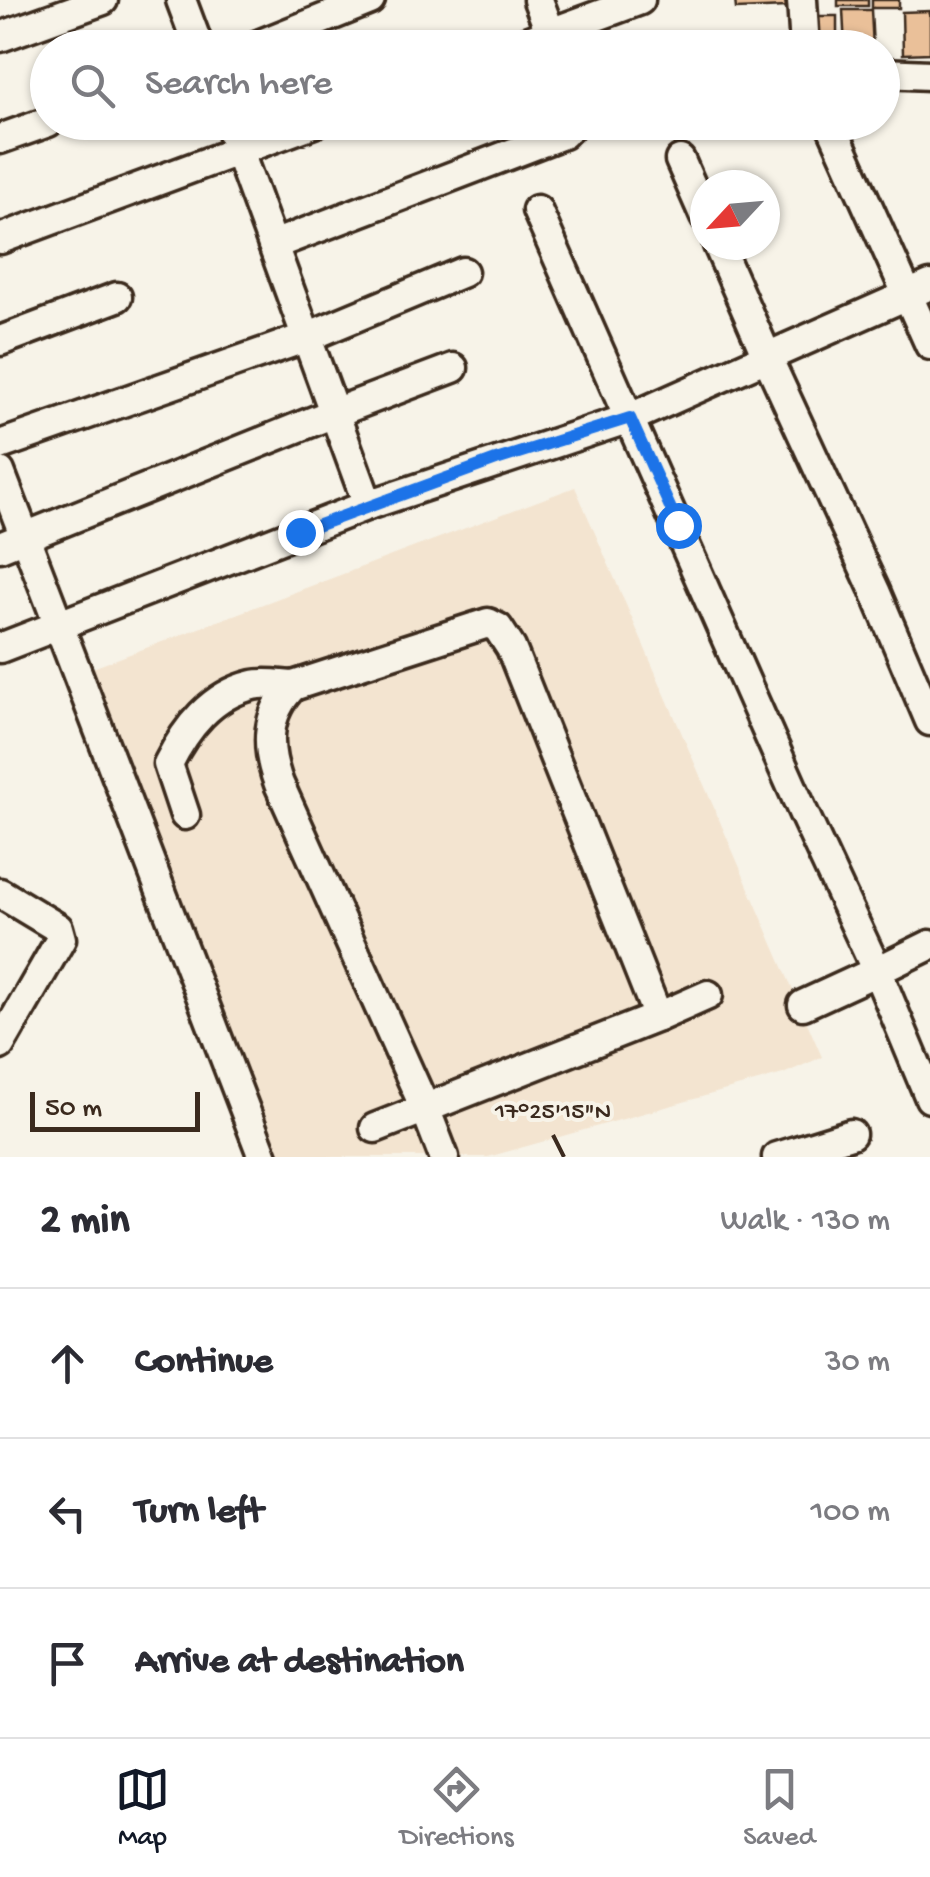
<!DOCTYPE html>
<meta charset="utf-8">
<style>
body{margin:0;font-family:"Gochi Hand",sans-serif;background:#f7f7f7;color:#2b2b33}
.compass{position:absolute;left:690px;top:170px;width:90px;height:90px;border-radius:50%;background:#fff;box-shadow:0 2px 8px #0004;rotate:244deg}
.scale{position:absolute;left:30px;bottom:25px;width:170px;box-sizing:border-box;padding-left:10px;border:5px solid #3b2a1e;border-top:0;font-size:28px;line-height:35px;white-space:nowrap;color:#3b2a1e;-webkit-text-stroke:8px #f7f3e8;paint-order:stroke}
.stop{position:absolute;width:30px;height:30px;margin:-22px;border:8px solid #1a73e8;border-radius:50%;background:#fff}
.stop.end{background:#1a73e8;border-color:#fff;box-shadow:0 2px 10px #0008}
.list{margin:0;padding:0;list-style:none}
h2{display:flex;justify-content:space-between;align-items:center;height:130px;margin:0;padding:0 40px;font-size:42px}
h2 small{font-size:32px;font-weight:400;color:#7c7c81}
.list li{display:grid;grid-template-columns:65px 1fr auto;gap:30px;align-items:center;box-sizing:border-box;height:150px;padding:0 40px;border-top:2px solid #e1e1e2}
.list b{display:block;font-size:38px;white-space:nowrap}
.list em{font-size:32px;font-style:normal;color:#7c7c81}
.icon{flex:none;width:55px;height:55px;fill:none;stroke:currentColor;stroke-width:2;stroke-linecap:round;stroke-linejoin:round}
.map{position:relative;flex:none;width:930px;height:1157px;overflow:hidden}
.search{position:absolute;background:#fff;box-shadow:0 2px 8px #0004;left:30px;right:30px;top:30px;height:110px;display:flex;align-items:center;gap:25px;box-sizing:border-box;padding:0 35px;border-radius:55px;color:#7c7c81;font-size:38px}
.sheet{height:580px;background:#fff}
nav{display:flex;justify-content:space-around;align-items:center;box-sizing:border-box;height:140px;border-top:2px solid #e1e1e2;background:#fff;font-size:28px;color:#7c7c81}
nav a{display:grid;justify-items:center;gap:5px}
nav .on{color:#111827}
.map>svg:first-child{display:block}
</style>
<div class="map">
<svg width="930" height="1157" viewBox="0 0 930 1157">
<rect width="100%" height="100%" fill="#f7f3e8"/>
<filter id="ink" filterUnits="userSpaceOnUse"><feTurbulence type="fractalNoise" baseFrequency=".01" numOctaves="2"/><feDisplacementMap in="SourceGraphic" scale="20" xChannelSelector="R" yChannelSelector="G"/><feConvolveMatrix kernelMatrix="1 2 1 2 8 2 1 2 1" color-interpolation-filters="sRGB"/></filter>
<g filter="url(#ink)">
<!-- built -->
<path fill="#f3e4d0" d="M575,487L822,1057L783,1074L488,1157H274L90,669Z"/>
<!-- building -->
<g fill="#eac099" stroke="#3b2a1e" stroke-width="2.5">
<path d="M735,0H785L786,7L736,9Z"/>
<rect x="838" y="0" width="30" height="6"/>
<rect x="872" y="0" width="27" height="8"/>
<path d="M843,10H871L873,48H845Z"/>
<path d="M930,11V53L903,54L902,12Z"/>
<rect x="808" y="16" width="29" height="32"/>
</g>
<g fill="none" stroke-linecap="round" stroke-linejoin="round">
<!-- minor casing -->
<g stroke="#3b2a1e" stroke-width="35">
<g id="minor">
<path d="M181,0L199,48"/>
<path d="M538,0L556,48"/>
<path d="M802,0L805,48"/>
<path d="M0,37L103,0"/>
<path d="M251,48L370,0"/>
<path d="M510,48L640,0"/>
<path d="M882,73L930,75"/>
<path d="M228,122L368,505"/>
<path d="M830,122L930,345"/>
<path d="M0,139L48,122"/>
<path d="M680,160L705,217"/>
<path d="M537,210L803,812L877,971L930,945"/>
<path d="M0,239L316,122"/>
<path d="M273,245L563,134L575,122"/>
<path d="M718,245L767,357L930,285"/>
<path d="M0,341L117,297"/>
<path d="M0,445L307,337L463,272"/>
<path d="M0,472L263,1157"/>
<path d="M0,547L334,413L453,368"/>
<path d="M0,648L368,505L630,418L767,357L875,591L930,721"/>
<path d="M185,815L168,764C186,728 211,695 253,685C265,682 280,685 293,686"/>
<path d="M0,893L58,928L61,939L0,1045"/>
<path d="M803,1005L877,971L930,1098"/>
<path d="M658,1017L708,995"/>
<path d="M375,1128L658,1017L511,648L498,628L488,623L293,686C264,715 266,749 279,784L425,1108L444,1157"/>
<path d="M777,1157L851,1134"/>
</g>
</g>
<!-- minor -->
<use href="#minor" stroke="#f7f3e8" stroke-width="28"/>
</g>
</g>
<g fill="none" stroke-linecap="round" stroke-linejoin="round" filter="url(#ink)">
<!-- route -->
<path stroke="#1a73e8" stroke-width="12" d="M300,532L496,460L630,418L678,525"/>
</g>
<!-- ticks -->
<path fill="none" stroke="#3b2a1e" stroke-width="4" d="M553,1135L564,1157"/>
<g font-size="25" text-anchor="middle" fill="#3b2a1e" stroke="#f7f3e8" stroke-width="8" stroke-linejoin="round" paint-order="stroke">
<text x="553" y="1118">17°25'15"N</text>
</g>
</svg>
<svg class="compass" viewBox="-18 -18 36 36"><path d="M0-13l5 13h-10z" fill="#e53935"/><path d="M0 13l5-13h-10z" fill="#7c7c81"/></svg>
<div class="scale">50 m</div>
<div class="stop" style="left:678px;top:525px"></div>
<div class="stop end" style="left:300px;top:532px"></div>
<div class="search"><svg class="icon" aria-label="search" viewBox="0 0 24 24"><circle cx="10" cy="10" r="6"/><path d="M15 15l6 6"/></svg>Search here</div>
</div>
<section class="sheet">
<h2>2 min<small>Walk · 130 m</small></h2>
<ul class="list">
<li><svg class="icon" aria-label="ahead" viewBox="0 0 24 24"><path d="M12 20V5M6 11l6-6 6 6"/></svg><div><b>Continue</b></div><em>30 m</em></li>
<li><svg class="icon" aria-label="left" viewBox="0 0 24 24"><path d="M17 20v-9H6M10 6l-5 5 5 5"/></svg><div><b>Turn left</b></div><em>100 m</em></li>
<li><svg class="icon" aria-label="arrive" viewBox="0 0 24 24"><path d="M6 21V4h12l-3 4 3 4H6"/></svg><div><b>Arrive at destination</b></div></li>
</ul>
</section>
<nav>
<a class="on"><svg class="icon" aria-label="map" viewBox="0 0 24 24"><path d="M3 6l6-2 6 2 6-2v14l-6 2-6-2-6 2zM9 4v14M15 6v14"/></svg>Map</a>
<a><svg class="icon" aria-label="directions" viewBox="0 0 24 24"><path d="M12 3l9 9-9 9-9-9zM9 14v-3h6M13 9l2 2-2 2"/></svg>Directions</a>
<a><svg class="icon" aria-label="saved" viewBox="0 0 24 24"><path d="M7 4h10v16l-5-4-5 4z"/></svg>Saved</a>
</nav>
